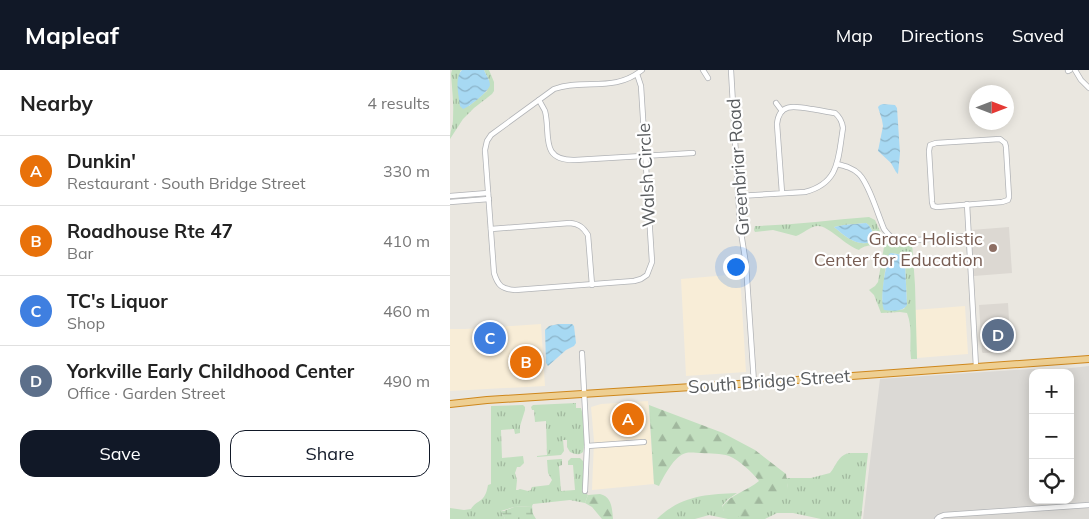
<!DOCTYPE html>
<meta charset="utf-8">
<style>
body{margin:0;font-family:Mulish,sans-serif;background:#f2f2f2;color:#222}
.controls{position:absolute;right:15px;bottom:15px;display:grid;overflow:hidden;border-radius:10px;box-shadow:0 2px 12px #0003}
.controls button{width:45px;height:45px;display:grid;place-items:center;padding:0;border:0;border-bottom:1px solid #e0e0e0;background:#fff;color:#222;font:25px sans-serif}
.compass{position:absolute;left:519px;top:15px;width:45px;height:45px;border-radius:50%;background:#fff;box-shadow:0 2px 12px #0003;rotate:90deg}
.you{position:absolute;left:285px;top:196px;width:18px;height:18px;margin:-12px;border:4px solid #fff;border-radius:50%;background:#1a73e8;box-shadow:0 0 0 8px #1a73e833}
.badge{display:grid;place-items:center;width:32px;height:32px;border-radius:50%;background:#111827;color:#fff;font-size:16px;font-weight:700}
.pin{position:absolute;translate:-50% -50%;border:2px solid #fff;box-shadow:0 1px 5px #0006}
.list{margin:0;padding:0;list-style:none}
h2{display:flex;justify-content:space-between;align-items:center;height:65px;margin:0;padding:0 20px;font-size:21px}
h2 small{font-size:16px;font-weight:400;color:#767676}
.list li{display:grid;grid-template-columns:32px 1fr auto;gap:15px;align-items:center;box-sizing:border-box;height:70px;padding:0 20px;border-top:1px solid #e0e0e0}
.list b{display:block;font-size:19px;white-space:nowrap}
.list p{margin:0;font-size:16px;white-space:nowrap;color:#767676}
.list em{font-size:16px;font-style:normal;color:#767676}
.actions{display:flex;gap:10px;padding:15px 20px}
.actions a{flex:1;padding:11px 0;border:1px solid #111827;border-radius:15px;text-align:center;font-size:18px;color:#111827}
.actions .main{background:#111827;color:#fff}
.icon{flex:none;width:28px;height:28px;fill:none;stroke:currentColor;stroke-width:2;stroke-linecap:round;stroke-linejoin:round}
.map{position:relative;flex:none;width:639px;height:449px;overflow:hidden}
header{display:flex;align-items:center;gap:30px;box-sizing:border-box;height:70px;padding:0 25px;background:#111827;color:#fff}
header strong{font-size:24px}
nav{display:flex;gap:28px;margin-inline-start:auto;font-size:18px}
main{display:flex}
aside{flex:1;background:#fff}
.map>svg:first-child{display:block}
</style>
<header>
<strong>Mapleaf</strong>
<nav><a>Map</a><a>Directions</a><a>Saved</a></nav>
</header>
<main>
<aside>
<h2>Nearby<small>4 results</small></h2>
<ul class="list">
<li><span class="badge" style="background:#e8710a">A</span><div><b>Dunkin'</b><p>Restaurant · South Bridge Street</p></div><em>330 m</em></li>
<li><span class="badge" style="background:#e8710a">B</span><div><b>Roadhouse Rte 47</b><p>Bar</p></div><em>410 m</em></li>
<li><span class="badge" style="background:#3f7fe0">C</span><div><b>TC's Liquor</b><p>Shop</p></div><em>460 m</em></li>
<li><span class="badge" style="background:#5c6f8a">D</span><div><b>Yorkville Early Childhood Center</b><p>Office · Garden Street</p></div><em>490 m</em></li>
</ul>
<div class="actions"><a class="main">Save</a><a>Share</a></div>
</aside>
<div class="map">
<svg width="639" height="449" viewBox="0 0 639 449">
<defs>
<pattern id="grass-tufts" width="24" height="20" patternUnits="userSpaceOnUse" patternTransform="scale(1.25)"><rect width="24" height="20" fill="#c2dfbf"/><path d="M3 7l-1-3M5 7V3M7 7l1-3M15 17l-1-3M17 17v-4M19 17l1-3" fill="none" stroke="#a1b89e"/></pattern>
<pattern id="forest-firs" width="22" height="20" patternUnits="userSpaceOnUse" patternTransform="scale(1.25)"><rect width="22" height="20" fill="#c2dfbf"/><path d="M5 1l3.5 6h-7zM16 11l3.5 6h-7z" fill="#a1b89e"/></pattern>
<pattern id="wetland-marsh" width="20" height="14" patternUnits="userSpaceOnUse" patternTransform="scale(1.25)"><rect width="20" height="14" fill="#c2dfbf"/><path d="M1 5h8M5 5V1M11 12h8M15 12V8" fill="none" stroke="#a1b89e"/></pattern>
<pattern id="water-waves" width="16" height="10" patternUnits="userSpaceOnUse" patternTransform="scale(1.25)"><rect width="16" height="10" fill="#a7d9f3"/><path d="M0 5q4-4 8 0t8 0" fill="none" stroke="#8bb3c8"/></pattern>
</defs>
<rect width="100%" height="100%" fill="#eae7e0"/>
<!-- commercial -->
<g fill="#f8edd7">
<path d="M290,204L296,302L236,306L231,209Z"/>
<path d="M515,236L518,284L467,288L464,240Z"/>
<path d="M91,254L95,316L0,321V259H15Z"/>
<path d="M198,331L204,414L142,420L144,371L141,337L151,334Z"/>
</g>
<!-- industrial -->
<path fill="#dbd9d5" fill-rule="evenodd" d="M639,296V449H413L430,309L580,299H612ZM583,303H620V430H583Z"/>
<!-- education -->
<g fill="#dcd8d2">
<path d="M559,157L562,203L524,206L521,160Z"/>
<path d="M558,233L561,282L533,283L532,282L529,235Z"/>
</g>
<!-- grass -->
<g fill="url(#grass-tufts)" fill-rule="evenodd">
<path d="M2,0H12L10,1L19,36L37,21L39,10L34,0H39L44,12V21L42,24L24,38L13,49L0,69C0,60 3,57 3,49C4,34 2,19 1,4Z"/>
<path d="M419,147L425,150L433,168C426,178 416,173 409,180C396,176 379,156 368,156C360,156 353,164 346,166L323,160L305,162L304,160L305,156C343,155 381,150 419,147ZM416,153C421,156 424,164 425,170C409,179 396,167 384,157L394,155Z"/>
<path d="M442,171L452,173L462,172L465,215L467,288V289H461C459,274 463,258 457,243L450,242L431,243L424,225L419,220L425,216L428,212L434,177L436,174ZM441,183C450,184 453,184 455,194L457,234L454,239L449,240L432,230L435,201Z"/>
<path d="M126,333V338H131C135,351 136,369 133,382C129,386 124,384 120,382L117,377V370H113L114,381L111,385L87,387V386L97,385L96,351L85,352L84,340H82L81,337L83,335Z"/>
<path d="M73,335L75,337V340L70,356V363L65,364L64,359L51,360L52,388L73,386L74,393L70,397H67L65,403L67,410L66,420H68L70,419L78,421L81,420L82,417L99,415L102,410L98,403L97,390L110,389H112V395L109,396L111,421L125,420L123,395H118V391L121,388H130L133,391V421L138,425L135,433L120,430L83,434L82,436L64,437L51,441L55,449H0V438L14,440L21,439C24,434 27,433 31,430C36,426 37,420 38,415L41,414V336Z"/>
<path d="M401,383H418L411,449H371L343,443H327L315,449H278L259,445L245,449H207C230,426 257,424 287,423L277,430L272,436L274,441L338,418L336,408H361L380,403C387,395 388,384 401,383Z"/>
</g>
<!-- forest -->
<g fill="url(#forest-firs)">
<path d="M199,335L273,363L305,380L336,404L338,418L334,428L307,447L297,449L284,445L274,441L272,437C281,424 297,421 309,411C301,401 290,391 279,386C271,383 260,384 251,383C247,383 240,382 236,383C224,386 214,406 209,416L204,414Z"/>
<path d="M150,424C162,427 162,438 163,449H152L142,437L135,433L138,425Z"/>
</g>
<!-- wetland -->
<path fill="url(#wetland-marsh)" d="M82,436L83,444L86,449H55L51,441H54L64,437Z"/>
<!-- water -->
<g fill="url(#water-waves)">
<path d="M12,0H34C36,5 40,10 40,15C38,22 19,37 13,39L10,36C9,26 4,8 12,0Z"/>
<path d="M433,34L445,35L447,38L450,83L448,104L446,102L441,93L428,81L433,56L432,50L428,37L430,35Z"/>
<path d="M416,153C420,155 425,165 425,170C409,179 396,167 384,157L394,155Z"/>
<path d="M441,183L452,185L455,194L457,235C453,242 442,241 434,240C429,228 436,197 439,184Z"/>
<path d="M109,254H122L124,256L126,273L124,276L116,280L98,296L96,293L95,260L99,256Z"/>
</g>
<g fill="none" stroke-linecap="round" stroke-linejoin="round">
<!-- minor casing -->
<g stroke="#b1b3b6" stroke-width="6">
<g id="minor">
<path d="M253,0L258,8"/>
<path d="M281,0L290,156L296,194L304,313"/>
<path d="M625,0L631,10L639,18"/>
<path d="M618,1L620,0"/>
<path d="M187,4L191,16L202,192L197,205L191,209L184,211L65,220C52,219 48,216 44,203L35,80L37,71L41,65L104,19C134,8 164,23 192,0"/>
<path d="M89,30C91,34 93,37 95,41C101,64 89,91 125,90L243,83"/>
<path d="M326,33L332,41"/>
<path d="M550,69L555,73L556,77L559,127L558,130L552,132L487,137L483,136L482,132L479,81L480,75L486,73Z"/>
<path d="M387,94C395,96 403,98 409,104C419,114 428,145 434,159C440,167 444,170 454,171L518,166"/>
<path d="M0,126L38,123"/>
<path d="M288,126L355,122C390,113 388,88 393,58C392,51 390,47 385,43C377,42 369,40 361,39C344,36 329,33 327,54L332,123"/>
<path d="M0,132L39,129"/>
<path d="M517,134L526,297"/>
<path d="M41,159L120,153C129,154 133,157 138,165L142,215"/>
<path d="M132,283L137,376L135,421"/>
<path d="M137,376L194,372"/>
<path d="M487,449L489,447L494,445L639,435"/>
</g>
</g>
<!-- highway casing -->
<g stroke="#ce871c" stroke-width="8">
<path id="highway" d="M0,334L37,330L304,313L639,289"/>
</g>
<!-- minor -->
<use href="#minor" stroke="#fff" stroke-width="4.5"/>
<!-- highway -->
<use href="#highway" stroke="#eecf92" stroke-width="6"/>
</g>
<!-- markers -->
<circle fill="#8d6e63" stroke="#fff" stroke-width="2" cx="543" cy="178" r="5"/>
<g text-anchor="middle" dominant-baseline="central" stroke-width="4.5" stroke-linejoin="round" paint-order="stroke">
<!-- street labels -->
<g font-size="18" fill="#595c5f" stroke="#fff">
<text transform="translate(288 97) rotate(-94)">Greenbriar Road</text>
<text transform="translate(196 105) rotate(-93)">Walsh Circle</text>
<text transform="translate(319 311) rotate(-4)">South Bridge Street</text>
</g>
<!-- education labels -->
<g font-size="18" fill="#785e54" stroke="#fff" text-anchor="end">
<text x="533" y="168">Grace Holistic<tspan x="533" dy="21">Center for Education</tspan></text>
</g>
</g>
</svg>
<div class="controls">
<button>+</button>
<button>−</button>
<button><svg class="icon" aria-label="locate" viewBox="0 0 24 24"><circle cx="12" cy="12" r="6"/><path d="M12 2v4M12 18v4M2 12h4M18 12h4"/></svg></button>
</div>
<svg class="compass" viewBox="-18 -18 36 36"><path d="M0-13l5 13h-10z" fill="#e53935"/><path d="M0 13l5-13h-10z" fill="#767676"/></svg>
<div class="you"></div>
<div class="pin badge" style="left:178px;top:349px;background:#e8710a">A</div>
<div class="pin badge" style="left:76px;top:292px;background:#e8710a">B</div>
<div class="pin badge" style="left:40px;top:268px;background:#3f7fe0">C</div>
<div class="pin badge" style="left:548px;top:265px;background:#5c6f8a">D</div>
</div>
</main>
